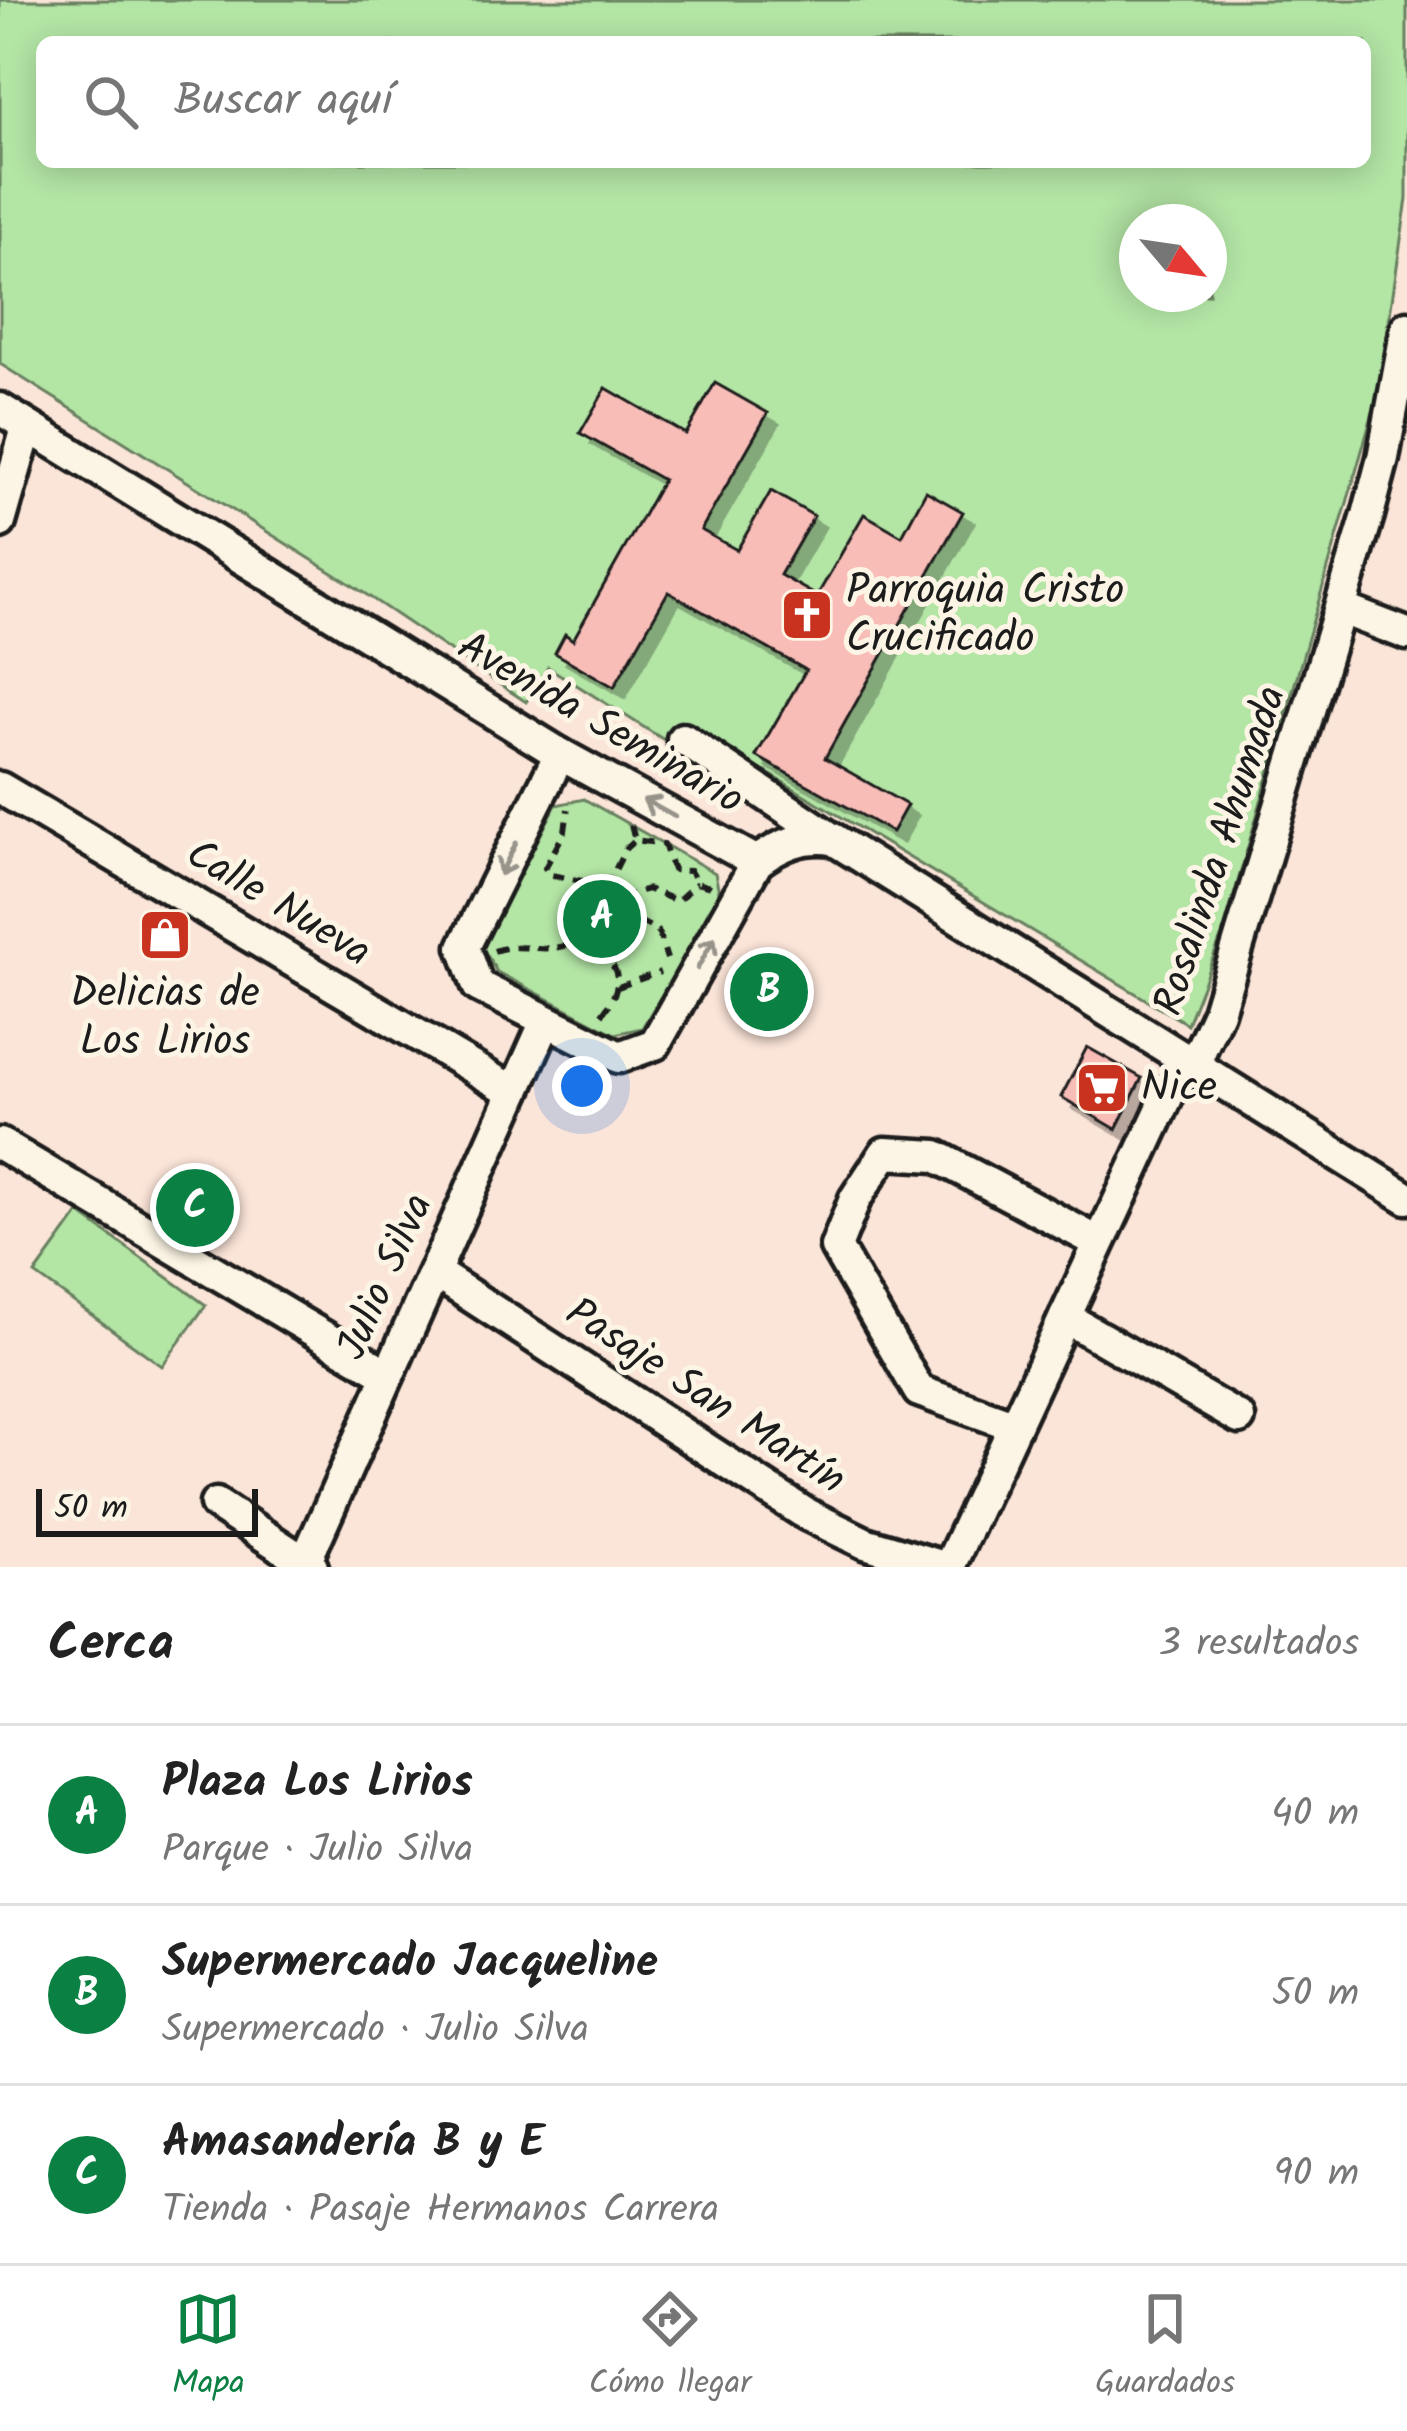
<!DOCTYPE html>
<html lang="es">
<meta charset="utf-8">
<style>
body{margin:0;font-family:Kalam,sans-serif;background:#f2f2f2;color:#222}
.compass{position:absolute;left:1119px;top:204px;width:108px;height:108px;border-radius:50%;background:#fff;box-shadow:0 6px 30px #0003;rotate:119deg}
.scale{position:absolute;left:36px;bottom:30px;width:222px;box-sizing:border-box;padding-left:12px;border:6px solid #1c1c1c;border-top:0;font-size:33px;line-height:42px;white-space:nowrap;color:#1c1c1c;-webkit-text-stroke:9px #fcf5e5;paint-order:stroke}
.you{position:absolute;left:582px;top:1086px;width:42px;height:42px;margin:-30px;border:9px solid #fff;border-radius:50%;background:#1a73e8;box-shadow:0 0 0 18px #1a73e833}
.badge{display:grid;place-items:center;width:78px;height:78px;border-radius:50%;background:#0b8043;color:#fff;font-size:39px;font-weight:700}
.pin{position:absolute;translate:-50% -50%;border:6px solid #fff;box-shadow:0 3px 12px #0006}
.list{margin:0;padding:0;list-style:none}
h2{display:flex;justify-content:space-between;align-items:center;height:156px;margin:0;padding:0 48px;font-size:51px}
h2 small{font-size:39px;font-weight:400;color:#767676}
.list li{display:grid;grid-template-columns:78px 1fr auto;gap:36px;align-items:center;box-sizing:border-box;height:180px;padding:0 48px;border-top:3px solid #e0e0e0}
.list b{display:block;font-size:45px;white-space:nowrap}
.list p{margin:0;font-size:39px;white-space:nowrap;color:#767676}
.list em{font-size:39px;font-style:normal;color:#767676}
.icon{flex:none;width:66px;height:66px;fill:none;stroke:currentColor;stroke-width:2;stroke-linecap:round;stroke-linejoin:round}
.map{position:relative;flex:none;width:1407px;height:1567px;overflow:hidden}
.search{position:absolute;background:#fff;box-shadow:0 6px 30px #0003;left:36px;right:36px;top:36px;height:132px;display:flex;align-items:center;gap:30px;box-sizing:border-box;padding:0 42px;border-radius:18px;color:#767676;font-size:45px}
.sheet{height:696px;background:#fff}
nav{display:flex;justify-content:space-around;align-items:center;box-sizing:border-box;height:168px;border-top:3px solid #e0e0e0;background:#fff;font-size:33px;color:#767676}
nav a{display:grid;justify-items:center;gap:6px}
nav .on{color:#0b8043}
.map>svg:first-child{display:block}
</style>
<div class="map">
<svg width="1407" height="1567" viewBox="0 0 1407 1567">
<defs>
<filter id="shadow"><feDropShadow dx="11" dy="11" stdDeviation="0" flood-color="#0004"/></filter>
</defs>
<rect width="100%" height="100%" fill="#fbe4d8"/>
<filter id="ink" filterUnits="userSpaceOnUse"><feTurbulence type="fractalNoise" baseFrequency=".00833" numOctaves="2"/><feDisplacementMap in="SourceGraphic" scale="24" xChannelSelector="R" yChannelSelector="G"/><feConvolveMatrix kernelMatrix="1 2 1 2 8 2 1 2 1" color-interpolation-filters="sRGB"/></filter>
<g filter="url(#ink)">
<!-- green -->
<g fill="#b3e5a5" stroke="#688060" stroke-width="3" fill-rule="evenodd">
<path d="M0,0H1407V199L1378,395L1224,930L1187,1024L766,772L750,794L548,667L526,702L352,585L0,364ZM42,42H1365V162H42ZM1137,222H1209V294H1137Z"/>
<path d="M584,799L715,873L720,897L642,1028L615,1034L497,972L482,947L556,805Z"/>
<path d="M79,1213L206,1305L162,1366L35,1274Z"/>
</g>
<!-- building -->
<g fill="#f9bdb8" stroke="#1c1c1c" stroke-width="3" filter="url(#shadow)">
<path d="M715,383L768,413L701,530L737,550L771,491L814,516L780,575L817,596L864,514L902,536L926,491L963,512L825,758L907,805L892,832L756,756L806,670L668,592L614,687L555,653L565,634L573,640L663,480L580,433L606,388L686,434Z"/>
<path d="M1087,1047L1142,1078L1116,1129L1061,1097Z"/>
</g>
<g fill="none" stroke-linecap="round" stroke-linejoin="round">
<!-- minor casing -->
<g stroke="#1c1c1c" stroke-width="39">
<g id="minor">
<path d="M0,409L560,754L757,862"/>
<path d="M0,522L27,428"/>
<path d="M1342,609L1407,634"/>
<path d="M683,739L832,839"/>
<path d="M560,754L464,947L478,986L619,1057L655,1044L757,862C781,844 803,835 833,839L1407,1198"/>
<path d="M0,788L514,1092"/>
<path d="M0,1144L388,1375"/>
<path d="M434,1272L806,1514L865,1543L944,1567"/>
<path d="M1065,1317L1239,1418"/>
<path d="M1013,1425L919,1391L836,1247L855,1199L885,1153L936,1156L1098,1242"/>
<path d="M216,1504L312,1567"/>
<path d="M303,1567L546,1021"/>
<path d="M949,1567L1170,1091L1195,1062L1218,1012L1368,515L1383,458L1407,327"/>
</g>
</g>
<!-- path -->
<g stroke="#1c1c1c" stroke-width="6" stroke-dasharray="12 9" stroke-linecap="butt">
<path d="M631,825L635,840L664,844L673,870L690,871L697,883L710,887"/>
<path d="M621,898L647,889L677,901L697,883"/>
<path d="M588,899L608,884L626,848L635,840"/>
<path d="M620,911L658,931L667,959"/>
<path d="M591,924L605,925L619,916L621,898L608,884"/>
<path d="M584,935C617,966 631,977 600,1017"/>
<path d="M494,951C527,938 563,966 590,924L586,887L582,881L551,875L545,868L565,831L568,809"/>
<path d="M618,987L660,972"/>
</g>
<!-- minor -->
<use href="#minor" stroke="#fcf5e5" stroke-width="30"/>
</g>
<!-- one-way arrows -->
<defs><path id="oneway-shaft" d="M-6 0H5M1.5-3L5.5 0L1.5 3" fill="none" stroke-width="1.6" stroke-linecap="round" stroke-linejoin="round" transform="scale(3)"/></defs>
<g stroke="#97938b">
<use href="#oneway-shaft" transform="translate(659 808) rotate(-151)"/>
<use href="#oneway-shaft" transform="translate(508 859) rotate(117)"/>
<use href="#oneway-shaft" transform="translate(706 953) rotate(-61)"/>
</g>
</g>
<!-- icons -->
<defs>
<g id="church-square" transform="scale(2.7)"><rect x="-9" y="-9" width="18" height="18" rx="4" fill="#c8321e" stroke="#fcf5e5"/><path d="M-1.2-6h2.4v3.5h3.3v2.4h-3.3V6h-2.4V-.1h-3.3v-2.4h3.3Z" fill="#fff"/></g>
<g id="shop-square" transform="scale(2.7)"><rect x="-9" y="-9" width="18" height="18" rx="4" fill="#c8321e" stroke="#fcf5e5"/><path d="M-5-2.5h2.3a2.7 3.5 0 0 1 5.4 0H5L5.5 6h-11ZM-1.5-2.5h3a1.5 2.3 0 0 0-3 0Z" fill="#fff"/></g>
<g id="supermarket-square" transform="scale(2.7)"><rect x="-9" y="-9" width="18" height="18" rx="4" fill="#c8321e" stroke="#fcf5e5"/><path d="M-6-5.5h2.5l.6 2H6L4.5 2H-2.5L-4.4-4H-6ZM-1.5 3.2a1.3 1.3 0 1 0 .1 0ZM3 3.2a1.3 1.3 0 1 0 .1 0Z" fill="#fff"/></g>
</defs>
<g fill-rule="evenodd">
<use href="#church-square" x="807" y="615"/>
<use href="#shop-square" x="165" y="935"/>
<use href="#supermarket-square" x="1102" y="1088"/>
</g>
<g text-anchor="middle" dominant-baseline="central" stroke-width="10" stroke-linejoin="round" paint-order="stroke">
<!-- poi labels -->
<g font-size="42" fill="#1c1c1c" stroke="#fcf5e5" text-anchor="start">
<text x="846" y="591">Parroquia Cristo<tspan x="846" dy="48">Crucificado</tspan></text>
<text x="165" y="994" text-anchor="middle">Delicias de<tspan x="165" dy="48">Los Lirios</tspan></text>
<text x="1141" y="1088">Nice</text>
</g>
<!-- street labels -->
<g font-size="42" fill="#1c1c1c" stroke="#fcf5e5">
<text transform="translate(600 724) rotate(30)">Avenida Seminario</text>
<text transform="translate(1221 851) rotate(-72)">Rosalinda Ahumada</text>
<text transform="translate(278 904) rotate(31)">Calle Nueva</text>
<text transform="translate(386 1277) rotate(-66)">Julio Silva</text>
<text transform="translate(705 1397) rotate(33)">Pasaje San Martín</text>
</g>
</g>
</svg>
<svg class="compass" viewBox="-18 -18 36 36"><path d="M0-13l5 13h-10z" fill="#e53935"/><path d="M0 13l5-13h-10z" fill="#767676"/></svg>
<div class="scale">50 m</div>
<div class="you"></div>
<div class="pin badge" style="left:602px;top:919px">A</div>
<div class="pin badge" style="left:769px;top:992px">B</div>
<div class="pin badge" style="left:195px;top:1208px">C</div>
<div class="search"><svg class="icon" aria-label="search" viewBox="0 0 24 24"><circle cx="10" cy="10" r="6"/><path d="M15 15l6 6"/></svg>Buscar aquí</div>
</div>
<section class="sheet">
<h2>Cerca<small>3 resultados</small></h2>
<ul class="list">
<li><span class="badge">A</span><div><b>Plaza Los Lirios</b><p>Parque · Julio Silva</p></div><em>40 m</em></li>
<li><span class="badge">B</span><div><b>Supermercado Jacqueline</b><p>Supermercado · Julio Silva</p></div><em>50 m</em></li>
<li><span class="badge">C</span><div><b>Amasandería B y E</b><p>Tienda · Pasaje Hermanos Carrera</p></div><em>90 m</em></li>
</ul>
</section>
<nav>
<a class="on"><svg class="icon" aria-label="map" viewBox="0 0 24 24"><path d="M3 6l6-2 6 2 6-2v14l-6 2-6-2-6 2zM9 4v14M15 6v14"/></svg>Mapa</a>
<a><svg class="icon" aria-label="directions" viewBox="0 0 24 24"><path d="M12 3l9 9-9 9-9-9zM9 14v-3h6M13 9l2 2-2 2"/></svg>Cómo llegar</a>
<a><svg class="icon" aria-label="saved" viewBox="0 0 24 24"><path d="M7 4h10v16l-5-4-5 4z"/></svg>Guardados</a>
</nav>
